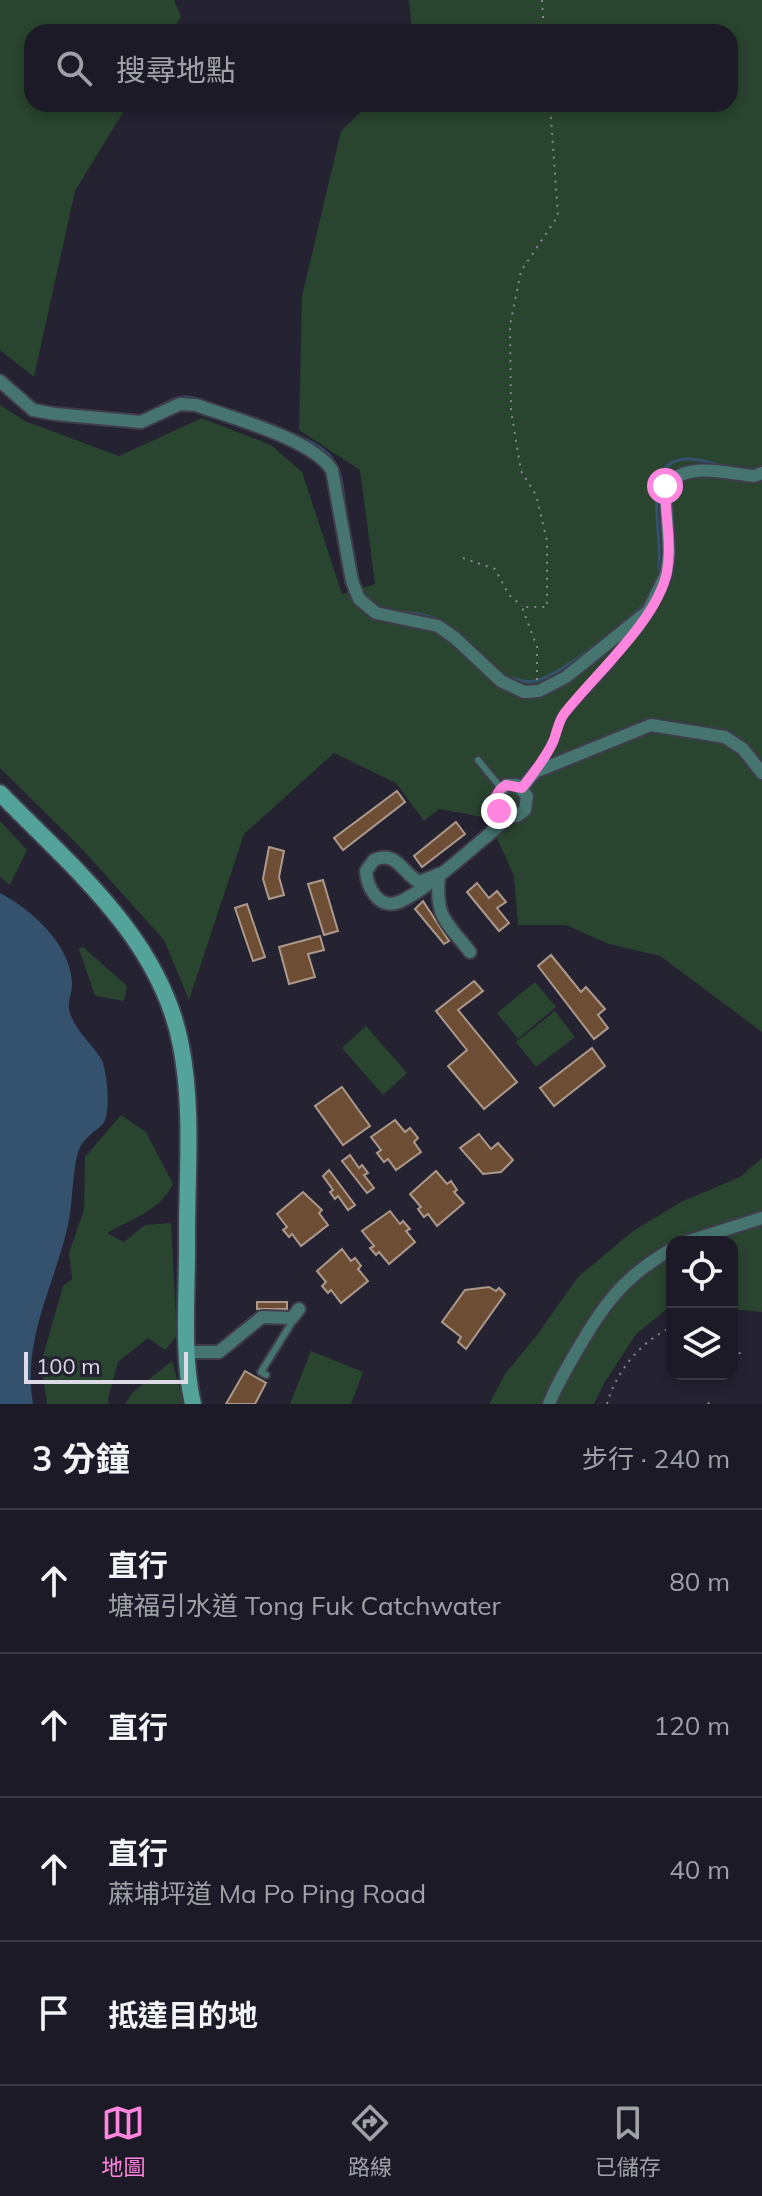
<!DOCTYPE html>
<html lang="zh-TW">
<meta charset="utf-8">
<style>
body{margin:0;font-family:Mulish,"Noto Sans TC",sans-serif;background:#25232e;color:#f1f3f6}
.controls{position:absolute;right:24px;bottom:24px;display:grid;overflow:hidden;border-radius:16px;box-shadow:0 4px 12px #0003}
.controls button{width:72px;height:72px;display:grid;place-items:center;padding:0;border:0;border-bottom:2px solid #3a3843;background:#1c1a26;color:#f1f3f6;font:40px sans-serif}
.scale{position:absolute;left:24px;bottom:20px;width:164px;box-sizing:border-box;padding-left:8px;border:4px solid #dcdbe6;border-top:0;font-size:22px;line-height:28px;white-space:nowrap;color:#dcdbe6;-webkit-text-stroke:6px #252232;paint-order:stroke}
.stop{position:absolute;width:24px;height:24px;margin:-18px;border:6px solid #ff85de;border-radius:50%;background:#fff}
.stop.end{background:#ff85de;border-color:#fff;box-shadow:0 2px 8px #0008}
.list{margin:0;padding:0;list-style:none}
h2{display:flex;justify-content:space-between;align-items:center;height:104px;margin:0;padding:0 32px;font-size:34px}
h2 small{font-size:26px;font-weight:400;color:#a0a1a7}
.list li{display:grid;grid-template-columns:52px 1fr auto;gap:24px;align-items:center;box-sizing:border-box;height:144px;padding:0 32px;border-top:2px solid #3a3843}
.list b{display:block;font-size:30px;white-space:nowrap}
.list p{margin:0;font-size:26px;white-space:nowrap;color:#a0a1a7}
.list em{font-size:26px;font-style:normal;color:#a0a1a7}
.icon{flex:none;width:44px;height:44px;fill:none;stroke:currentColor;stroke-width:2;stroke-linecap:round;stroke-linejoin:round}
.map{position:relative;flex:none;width:762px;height:1404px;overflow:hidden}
.search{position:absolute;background:#1c1a26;box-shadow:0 4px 12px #0003;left:24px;right:24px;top:24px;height:88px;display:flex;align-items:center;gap:20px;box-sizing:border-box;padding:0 28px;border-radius:24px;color:#a0a1a7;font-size:30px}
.sheet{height:680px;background:#1c1a26}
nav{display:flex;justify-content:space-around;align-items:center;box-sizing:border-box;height:112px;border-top:2px solid #3a3843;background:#1c1a26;font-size:22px;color:#a0a1a7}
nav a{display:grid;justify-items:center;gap:4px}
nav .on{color:#ff85de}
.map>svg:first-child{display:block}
</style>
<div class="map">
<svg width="762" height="1404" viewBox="0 0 762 1404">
<rect width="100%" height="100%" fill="#252232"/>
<!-- green -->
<g fill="#29442f">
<path d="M0,0H174L181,17L171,32H32V104H128L75,191L34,377L0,350Z"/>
<path d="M409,0H762V1032L660,956L609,944L566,925H518L514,876L488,818L439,809L424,821L396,783L334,753L244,834L189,1000L164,940L82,849L0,768V405L25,421L119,456L202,418L271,445L302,472L342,594L375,584L360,470L299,430L302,296L341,131L369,104H730V32H412Z"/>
<path d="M0,821L27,850L10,885L0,877Z"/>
<path d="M83,947L127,986L124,1001L95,996L79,949Z"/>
<path d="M535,982L556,1007L518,1039L497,1013Z"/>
<path d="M555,1011L575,1037L536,1067L516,1042Z"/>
<path d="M366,1026L407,1073L383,1095L342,1048Z"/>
<path d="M121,1115L146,1132L173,1184C160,1211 131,1219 107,1233L124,1242L145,1225L171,1223L177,1336L165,1350L148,1338L118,1362L108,1398L109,1404H47L41,1363L63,1286L72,1279L69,1253L84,1210L85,1157Z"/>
<path d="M762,1158V1312L732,1309V1242H672V1305L636,1334L603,1385L594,1404H489L505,1374L537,1335L578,1277L633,1231L681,1202L740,1177Z"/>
<path d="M311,1351L363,1372L351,1404H290Z"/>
<path d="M172,1361L184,1404H125L133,1392Z"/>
</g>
<!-- water -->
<path fill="#34526d" d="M0,893C31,909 71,945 72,983C73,993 66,1002 70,1013C75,1030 92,1044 102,1060C107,1073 112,1115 102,1125C92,1134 83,1138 78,1152C72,1174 73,1202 68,1225C54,1287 22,1339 33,1404H0Z"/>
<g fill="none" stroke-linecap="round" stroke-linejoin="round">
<!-- stream -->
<g stroke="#34526d" stroke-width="3">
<path d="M153,410C184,392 186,394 219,407"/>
<path d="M290,433C345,454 339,468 347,521"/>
<path d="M658,578C667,530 626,432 721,466"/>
<path d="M402,612C423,614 438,616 454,631"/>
<path d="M504,676C514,679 525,683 535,681C558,677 633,619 648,599"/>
</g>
</g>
<!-- building -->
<g fill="#6d4e35" stroke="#ac998c" stroke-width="2">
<path d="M397,791L405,802L343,850L334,838Z"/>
<path d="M456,822L465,834L422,867L414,856Z"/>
<path d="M269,847L284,851L279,877L284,895L269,899L263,879Z"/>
<path d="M323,880L338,931L324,935L308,884Z"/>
<path d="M477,883L489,898L497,891L506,902L497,908L509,923L499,931L467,892Z"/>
<path d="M423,901L449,941L444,944L415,909Z"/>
<path d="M247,904L265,957L253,961L235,908Z"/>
<path d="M320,936L324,950L308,954L315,977L289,984L279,947Z"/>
<path d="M551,955L581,992L586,987L605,1009L598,1015L608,1028L594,1039L538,966Z"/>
<path d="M474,981L483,991L458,1010L517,1082L484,1109L448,1066L467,1050L436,1011Z"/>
<path d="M592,1048L605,1066L554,1106L540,1088Z"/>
<path d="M342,1087L370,1126L343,1145L315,1106Z"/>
<path d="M395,1120L405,1132L410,1128L418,1138L414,1142L421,1152L396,1170L388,1159L384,1162L377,1153L381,1150L371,1137Z"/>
<path d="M479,1134L491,1149L498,1143L513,1160L501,1172L483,1174L460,1148Z"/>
<path d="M350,1155L359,1168L362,1165L368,1173L364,1175L374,1188L367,1193L342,1161Z"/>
<path d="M329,1170L355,1205L348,1210L338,1196L335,1199L330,1192L333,1190L323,1176Z"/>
<path d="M436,1171L447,1184L451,1181L457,1190L454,1192L464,1203L437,1226L428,1214L424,1217L418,1209L421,1207L410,1194Z"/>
<path d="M303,1192L322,1210L319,1213L328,1225L301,1246L292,1234L289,1237L283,1230L287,1227L277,1214Z"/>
<path d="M390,1211L400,1224L403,1221L410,1229L406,1231L415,1242L389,1264L379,1252L376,1255L370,1248L374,1246L362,1231Z"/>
<path d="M342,1249L351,1261L355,1258L361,1266L358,1269L368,1281L341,1303L331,1290L328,1293L322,1286L326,1282L317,1271Z"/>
<path d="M489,1287L496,1291L499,1288L505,1294L466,1349L458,1342L461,1337L442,1322L465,1290Z"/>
<rect x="257" y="1302" width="30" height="7"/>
<path d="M245,1371L266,1383L255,1404H226Z"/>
</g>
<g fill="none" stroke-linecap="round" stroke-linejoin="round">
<!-- service casing -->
<g stroke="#3f3c4b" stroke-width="10">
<g id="service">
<path d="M478,760L501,788"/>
<path d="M537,769L552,744L562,717L611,664L640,623"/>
<path d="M266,1375L261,1372L294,1319"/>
</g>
</g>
<!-- minor casing -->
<g stroke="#3f3c4b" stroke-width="16">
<g id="minor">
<path d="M0,381L33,410L55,414L141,422L180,404L196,405C232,418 312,439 332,470L352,581L359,599L376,613L438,626L455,638L501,681L524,692L539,691L566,677L648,611L666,574L669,554L665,486C688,461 723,473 754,476L762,473"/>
<path d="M522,788L535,772L651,725L725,737L743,749L762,773"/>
<path d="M439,874L419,882C402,873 397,850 374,860L366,871C367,887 378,908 396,903C421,896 482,839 506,820L507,816H517L525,810L527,796L517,785H506L496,797L499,811L507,816"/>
<path d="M439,874C435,918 445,920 470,952"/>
<path d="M686,1242L762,1218"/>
<path d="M188,1352H219L262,1317L292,1318L299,1309"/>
<path d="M549,1404C555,1388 563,1375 572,1359C602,1308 619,1279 672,1249"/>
</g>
</g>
<!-- secondary casing -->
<g stroke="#3f3c4b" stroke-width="20">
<path id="secondary" d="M0,793C72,867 161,939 181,1046C193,1107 187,1172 187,1234C188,1286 181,1354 193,1404"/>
</g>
<!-- path -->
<g stroke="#898794" stroke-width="2" stroke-dasharray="2 6" stroke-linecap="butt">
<path d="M542,0L544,32"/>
<path d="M463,558L495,569L509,595L522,606"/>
<path d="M537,680V647L522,607H547V541L536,495L521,471L511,410L510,325L521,271L558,216L550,104"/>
<path d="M732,1338L741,1356"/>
<path d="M607,1404C616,1371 641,1341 672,1327"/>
<path d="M708,1404L712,1399"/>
</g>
<!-- service -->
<use href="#service" stroke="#467570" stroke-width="6"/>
<!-- minor -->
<use href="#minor" stroke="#467570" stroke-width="12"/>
<!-- secondary -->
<use href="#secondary" stroke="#53a39b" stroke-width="16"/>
</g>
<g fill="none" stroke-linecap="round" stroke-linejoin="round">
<!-- route -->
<path stroke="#ff85de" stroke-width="10" d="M499,811C493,800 496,791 506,785L522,788C533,774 545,759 553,742C557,733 558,722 564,714C594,675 657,621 667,572C672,544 665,514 665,486"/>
</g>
</svg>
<div class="controls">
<button><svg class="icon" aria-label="locate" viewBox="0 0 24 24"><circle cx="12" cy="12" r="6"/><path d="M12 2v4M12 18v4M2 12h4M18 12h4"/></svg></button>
<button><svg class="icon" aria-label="layers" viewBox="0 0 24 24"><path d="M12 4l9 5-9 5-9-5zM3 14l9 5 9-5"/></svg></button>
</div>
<div class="scale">100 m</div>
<div class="stop" style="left:665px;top:486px"></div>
<div class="stop end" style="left:499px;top:811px"></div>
<div class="search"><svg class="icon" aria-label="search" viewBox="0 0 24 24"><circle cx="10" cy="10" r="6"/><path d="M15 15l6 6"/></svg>搜尋地點</div>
</div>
<section class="sheet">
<h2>3 分鐘<small>步行 · 240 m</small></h2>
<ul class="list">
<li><svg class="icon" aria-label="ahead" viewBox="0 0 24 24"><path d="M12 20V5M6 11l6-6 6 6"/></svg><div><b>直行</b><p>塘福引水道 Tong Fuk Catchwater</p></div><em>80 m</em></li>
<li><svg class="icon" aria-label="ahead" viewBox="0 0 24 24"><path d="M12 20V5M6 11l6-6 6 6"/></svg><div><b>直行</b></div><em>120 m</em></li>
<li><svg class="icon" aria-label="ahead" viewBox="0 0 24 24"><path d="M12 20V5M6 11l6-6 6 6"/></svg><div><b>直行</b><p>蔴埔坪道 Ma Po Ping Road</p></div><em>40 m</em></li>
<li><svg class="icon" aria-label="arrive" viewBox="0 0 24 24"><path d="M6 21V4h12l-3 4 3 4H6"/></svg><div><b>抵達目的地</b></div></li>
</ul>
</section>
<nav>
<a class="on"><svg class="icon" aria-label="map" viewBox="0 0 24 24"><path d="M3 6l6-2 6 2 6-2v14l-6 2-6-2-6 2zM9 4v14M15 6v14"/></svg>地圖</a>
<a><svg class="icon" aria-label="directions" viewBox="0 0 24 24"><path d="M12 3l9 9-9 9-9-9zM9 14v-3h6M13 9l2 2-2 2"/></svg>路線</a>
<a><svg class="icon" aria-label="saved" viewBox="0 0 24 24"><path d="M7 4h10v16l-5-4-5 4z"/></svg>已儲存</a>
</nav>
